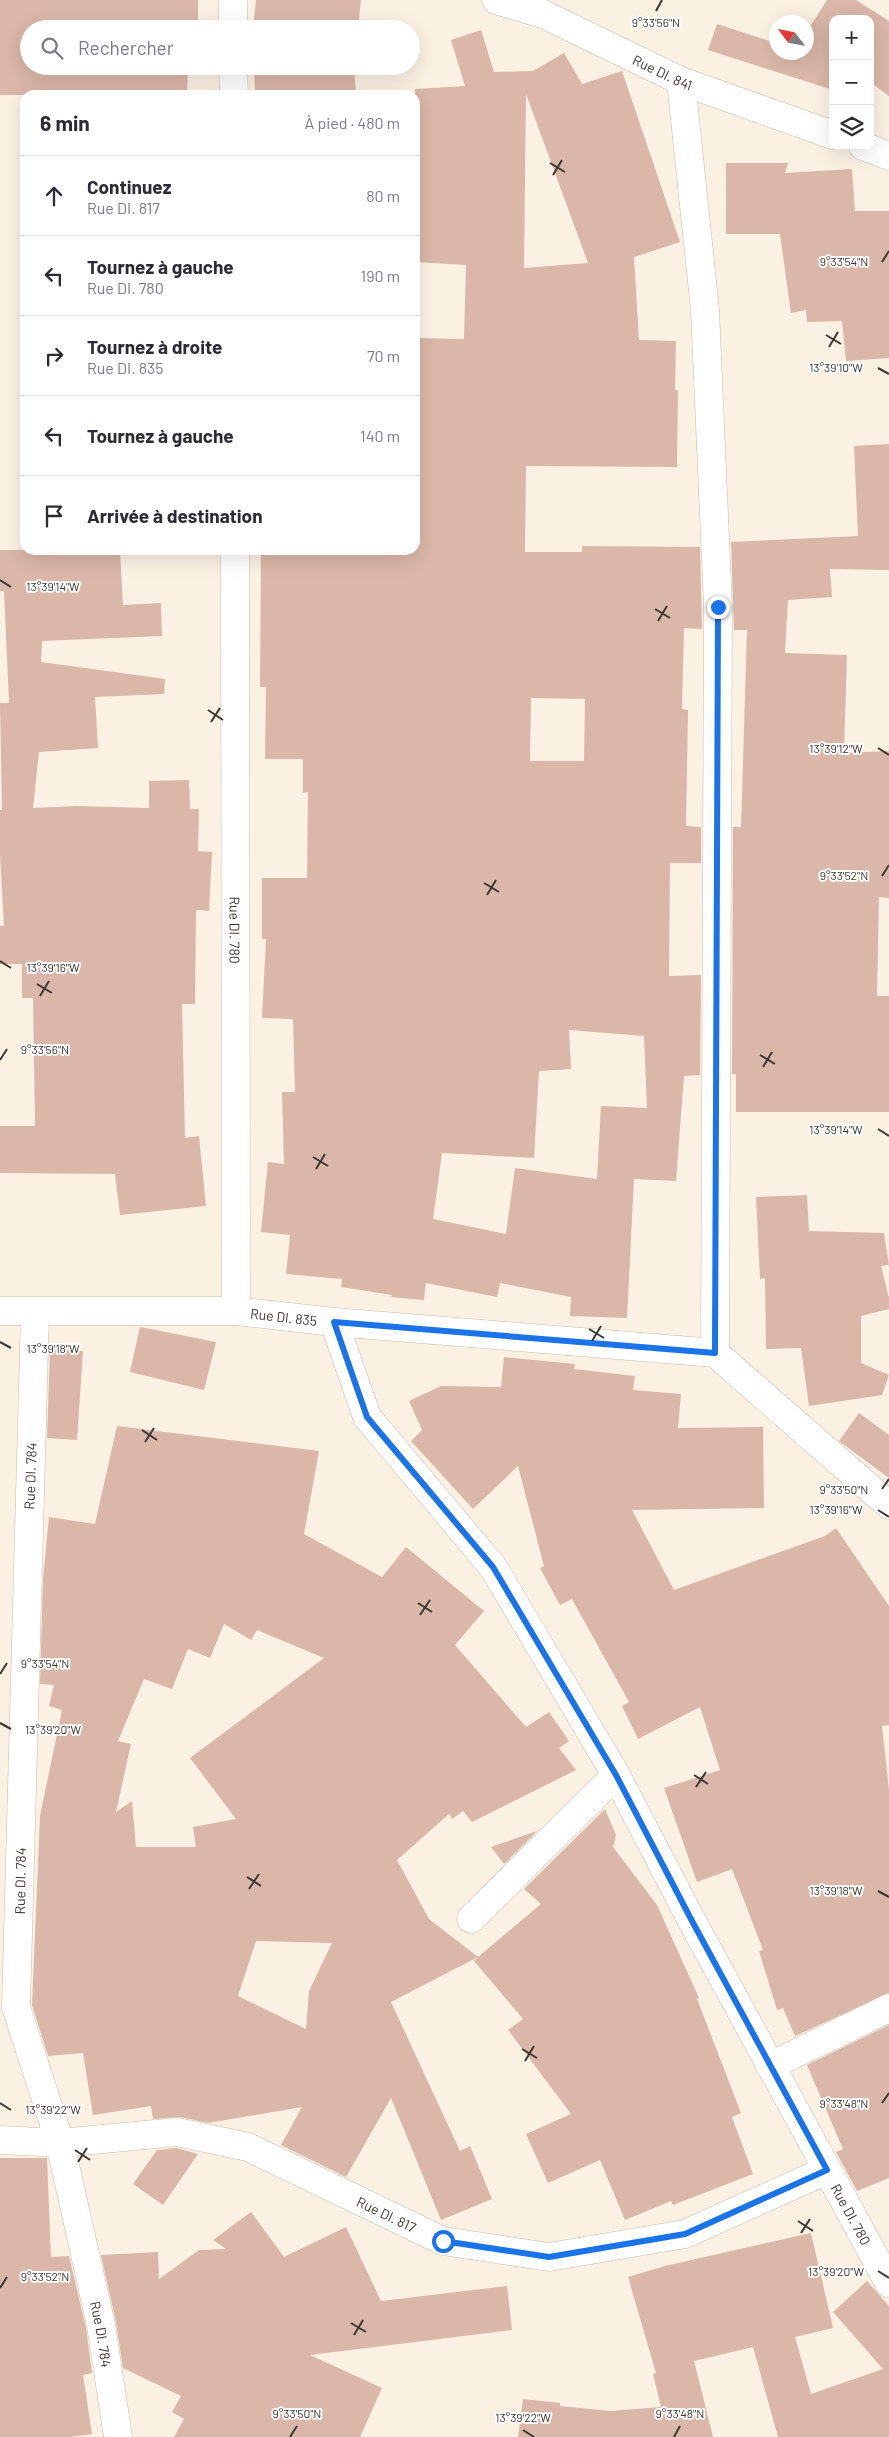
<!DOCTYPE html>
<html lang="fr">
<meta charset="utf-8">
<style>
body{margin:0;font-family:Barlow,sans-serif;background:#f2f2f3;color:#2b2b33}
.controls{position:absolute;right:15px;top:15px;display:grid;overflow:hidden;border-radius:10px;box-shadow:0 5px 20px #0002}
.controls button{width:45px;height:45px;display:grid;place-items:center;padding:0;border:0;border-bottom:1px solid #e1e1e2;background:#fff;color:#2b2b33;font:25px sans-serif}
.compass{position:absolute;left:769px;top:15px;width:45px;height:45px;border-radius:50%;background:#fff;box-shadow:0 5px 20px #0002;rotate:302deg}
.stop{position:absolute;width:15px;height:15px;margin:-11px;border:4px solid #1a73e8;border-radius:50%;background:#fff}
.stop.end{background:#1a73e8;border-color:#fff;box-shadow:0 1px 5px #0008}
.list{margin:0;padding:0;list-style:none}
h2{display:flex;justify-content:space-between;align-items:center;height:65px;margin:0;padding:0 20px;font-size:21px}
h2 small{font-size:16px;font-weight:400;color:#7c7c81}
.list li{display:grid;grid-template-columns:32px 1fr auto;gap:15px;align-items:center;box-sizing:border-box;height:80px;padding:0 20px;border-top:1px solid #e1e1e2}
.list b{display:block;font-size:19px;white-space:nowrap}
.list p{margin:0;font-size:16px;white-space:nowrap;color:#7c7c81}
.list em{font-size:16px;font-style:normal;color:#7c7c81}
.icon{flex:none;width:28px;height:28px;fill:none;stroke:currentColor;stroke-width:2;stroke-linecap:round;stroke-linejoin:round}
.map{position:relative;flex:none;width:889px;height:2437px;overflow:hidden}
.search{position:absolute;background:#fff;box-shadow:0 5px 20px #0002;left:20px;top:20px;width:400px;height:55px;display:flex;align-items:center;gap:12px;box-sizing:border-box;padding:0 18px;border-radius:28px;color:#7c7c81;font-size:19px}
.panel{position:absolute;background:#fff;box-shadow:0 5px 20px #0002;left:20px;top:90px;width:400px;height:465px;border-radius:15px}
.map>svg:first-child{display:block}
</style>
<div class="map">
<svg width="889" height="2437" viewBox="0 0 889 2437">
<rect width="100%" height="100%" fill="#fbf1e3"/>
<!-- building -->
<g fill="#dab7a8" fill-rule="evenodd">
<path d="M0,0H198V29H29V66H188L187,95H0Z"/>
<path d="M256,0H361L358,29H253Z"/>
<path d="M827,0H856L889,21V96L870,82V19H833V90L708,50L717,24L776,43V52H806V33Z"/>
<path d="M481,30L494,72L533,71L564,53L582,84L622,71L680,242L634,257L639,340L676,341L675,390H678L677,467L526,466L525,552H582V546L700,547L702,629L684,628L682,709L688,710L686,826L701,827V863H670L669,976L701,975L700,1075L684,1076L676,1181L634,1179L627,1318L570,1316L571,1297L500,1283L497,1297L426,1283L424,1300L391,1297L392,1295L341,1287L342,1279L286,1274L290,1235L261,1232L268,1162L284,1164L282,1092H295L293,1019L262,1018L266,939H262V878H307L308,792L303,793V759H265L266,687H260L261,550L386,554V550H415V338L464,339L466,265L415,262V89L465,86L451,40ZM526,94L588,263L524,268ZM531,698L585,699L584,761H530ZM569,1030L644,1036L647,1108L601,1106L597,1179L515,1168L506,1234L433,1219L442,1153L534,1158L539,1071L571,1069Z"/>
<path d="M254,66H354L356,95H255Z"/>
<path d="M726,163H788L785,173L852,169L855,211H889V358L846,361L842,321L807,322L806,310L791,313L780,234H726Z"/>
<path d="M889,444V570L830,569L832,597L788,600L785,653L847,655L844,753L889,751V898L879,897L877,996H889V1112H736V1074H732L733,827H741L747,630H734L731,542L858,536L854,446Z"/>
<path d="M0,550H120L123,605L161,603L162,636L42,641L41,662L165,679L164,694L95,697L98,748L39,752L33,808L75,806L149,808V781L189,780L190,809H199L198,851L212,852L209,911L196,910L195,1004H182L185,1138L199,1136L206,1206L120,1215L115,1174L0,1173V1126H35L33,998H22V964H0V926H4L0,855V810H2L0,703H9L4,591H0Z"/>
<path d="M807,1195L809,1231L884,1233L889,1265L881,1266L889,1298V1309L861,1316V1363L889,1375L882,1395L809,1406L801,1348L766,1349L765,1278L760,1279L756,1197Z"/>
<path d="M140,1327L216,1342L204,1390L130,1372Z"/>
<path d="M50,1349L83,1351L77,1440L47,1438Z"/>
<path d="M504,1357L575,1364L574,1369L635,1376L633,1390L681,1394L678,1428L763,1427L764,1508L632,1510L674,1590L825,1536L836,1528L889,1606V1725L882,1726L889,1790V1993L795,2036L783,2008L777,2010L759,1951L763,1950L732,1869L697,1882L664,1788L720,1770L700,1707L638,1739L622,1706L629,1702L572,1599L560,1605L540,1568L544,1566L518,1466L473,1509L411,1441L422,1430L409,1401L441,1386L501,1387Z"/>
<path d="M859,1413L889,1435V1478L839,1441Z"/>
<path d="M117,1426L319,1451L304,1534L382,1577L406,1547L484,1611L455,1645L526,1727L549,1712L569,1741L559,1748L576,1770L472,1822L463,1811L452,1819L449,1814L397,1860L429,1919L478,1957L541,1904L524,1889L605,1809L616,1835L613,1847L657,1905L699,1998L697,1999L741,2113L732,2117L753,2174L673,2205L671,2201L625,2220L600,2160L548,2183L526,2134L571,2114L508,2030L523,2019L474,1961L478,1957L391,2002L460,2151L470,2146L492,2199L441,2220L391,2098L346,2177L281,2145L302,2107L208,2123L180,2117L153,2119L151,2106L93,2115L83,2053L48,2056L32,2005L40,1816L62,1710L49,1706L54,1685L40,1684L43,1579L49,1517L95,1524ZM224,1624L251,1640L257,1630L324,1658L190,1758L236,1819L193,1827L196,1847H136L132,1801L116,1812L131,1744L118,1741L144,1679L172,1689L188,1649L210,1658ZM256,1941L332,1943L309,1991L306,2029L238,1996Z"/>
<path d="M537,1831L504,1864L491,1847Z"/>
<path d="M889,2025V2178L857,2191L836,2152L843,2149L807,2065Z"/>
<path d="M176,2148L198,2154L163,2205L133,2184L157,2150Z"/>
<path d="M0,2158H47L51,2257L69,2256L86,2328L92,2373L83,2375L92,2434L71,2437H0Z"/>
<path d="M251,2212L284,2257L346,2227L381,2301L507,2286L512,2330L310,2355L382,2388L360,2437H174L184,2419L172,2412L181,2396L123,2368L116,2322L101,2255L158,2252L159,2279L199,2250L226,2249L213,2240Z"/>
<path d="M811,2233L833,2328L795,2337L811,2394L883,2369L833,2312L867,2281L889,2306V2437H778L753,2347L694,2361L713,2437H518L523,2399L560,2403V2406L610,2411L661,2407L653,2374L656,2373L628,2277L665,2266Z"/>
</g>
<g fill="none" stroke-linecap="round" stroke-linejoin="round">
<!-- minor casing -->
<g stroke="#c6bcae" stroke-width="29">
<g id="minor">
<path d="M233,0V29"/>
<path id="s1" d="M496,0L543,14L681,81L833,135"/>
<path d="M233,66L234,95"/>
<path d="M681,81L705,310L718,607L715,1353L889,1505"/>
<path d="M863,146L889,156"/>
<path id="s2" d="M235,550L236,1311"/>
<path id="s3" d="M35,1312L16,2007L60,2143L101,2325L118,2437"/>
<path d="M334,1322L715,1353"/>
<path d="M471,1919L616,1775"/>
<path d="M770,2066L889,2008"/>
<path id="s4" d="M0,2140L60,2143L177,2132L248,2147L443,2241L549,2257L685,2234L827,2170"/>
</g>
</g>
<!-- tertiary casing -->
<g stroke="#c6bcae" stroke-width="29">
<g id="tertiary">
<path id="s5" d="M0,1311H236L334,1322L367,1417L493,1567L616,1775L692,1921L889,2283"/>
</g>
</g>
<!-- minor -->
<use href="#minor" stroke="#fff" stroke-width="28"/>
<!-- tertiary -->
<use href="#tertiary" stroke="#fff" stroke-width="28"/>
</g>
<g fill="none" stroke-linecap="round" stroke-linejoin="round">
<!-- route -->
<path stroke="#1a73e8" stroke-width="6" d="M443,2241L549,2257L685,2234L827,2170L692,1921L616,1775L493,1567L367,1417L334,1322L715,1353L718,607"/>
</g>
<!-- ticks -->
<path fill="none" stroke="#3b3832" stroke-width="2" d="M656,11L662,0M550,163L565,172M553,175L562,160M882,262L889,251M826,335L841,344M829,347L838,332M878,368L889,374M0,580L11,587M655,609L670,618M658,621L667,606M208,710L223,720M211,722L220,708M878,748L889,755M882,876L889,865M484,883L499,892M487,895L496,880M0,961L11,968M37,984L52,993M40,996L49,981M760,1055L775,1064M0,1060L7,1049M763,1067L772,1052M878,1129L889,1136M313,1157L328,1166M316,1169L325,1154M589,1329L604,1338M592,1341L601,1326M0,1342L11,1348M142,1430L157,1440M145,1442L154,1428M882,1489L889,1479M878,1510L889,1517M418,1603L432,1612M420,1615L430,1600M0,1674L7,1663M0,1723L11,1729M694,1775L708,1784M696,1787L706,1772M247,1877L261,1886M249,1889L259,1874M878,1891L889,1897M522,2049L537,2058M525,2061L534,2046M0,2103L11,2110M882,2103L889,2093M75,2150L90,2160M78,2162L87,2148M798,2221L813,2231M801,2233L810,2219M878,2271L889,2278M0,2288L7,2277M351,2323L366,2332M354,2335L363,2320M523,2430L534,2437M290,2437L297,2426M674,2437L680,2426"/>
<g text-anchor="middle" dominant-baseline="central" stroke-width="4" stroke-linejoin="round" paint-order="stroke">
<!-- street labels -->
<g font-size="14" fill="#3b3832" stroke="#fff">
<text stroke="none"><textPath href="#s1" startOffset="182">Rue DI. 841</textPath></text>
<text stroke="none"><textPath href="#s2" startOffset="380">Rue DI. 780</textPath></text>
<text stroke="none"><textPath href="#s5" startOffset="284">Rue DI. 835</textPath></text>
<text transform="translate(30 1476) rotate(-88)">Rue DI. 784</text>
<text transform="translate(20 1881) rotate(-89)">Rue DI. 784</text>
<text stroke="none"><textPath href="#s4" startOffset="404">Rue DI. 817</textPath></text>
<text stroke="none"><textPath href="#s5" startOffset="1371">Rue DI. 780</textPath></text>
<text stroke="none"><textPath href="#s3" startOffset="1034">Rue DI. 784</textPath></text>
</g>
</g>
<g font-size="12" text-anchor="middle" fill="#3b3832" stroke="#fff" stroke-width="4" stroke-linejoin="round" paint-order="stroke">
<text x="656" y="27">9°33'56"N</text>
<text x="844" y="266">9°33'54"N</text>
<text x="836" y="372">13°39'10"W</text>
<text x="53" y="591">13°39'14"W</text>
<text x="836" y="753">13°39'12"W</text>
<text x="844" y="880">9°33'52"N</text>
<text x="53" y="972">13°39'16"W</text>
<text x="45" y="1054">9°33'56"N</text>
<text x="836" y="1134">13°39'14"W</text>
<text x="53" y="1353">13°39'18"W</text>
<text x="844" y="1494">9°33'50"N</text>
<text x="836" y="1514">13°39'16"W</text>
<text x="45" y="1668">9°33'54"N</text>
<text x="53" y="1734">13°39'20"W</text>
<text x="836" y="1895">13°39'18"W</text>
<text x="844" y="2108">9°33'48"N</text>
<text x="53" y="2114">13°39'22"W</text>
<text x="836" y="2276">13°39'20"W</text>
<text x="45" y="2281">9°33'52"N</text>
<text x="297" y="2418">9°33'50"N</text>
<text x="680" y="2418">9°33'48"N</text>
<text x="523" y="2422">13°39'22"W</text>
</g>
</svg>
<div class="controls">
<button>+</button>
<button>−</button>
<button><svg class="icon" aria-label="layers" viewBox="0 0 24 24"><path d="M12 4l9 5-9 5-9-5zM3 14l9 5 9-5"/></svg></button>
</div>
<svg class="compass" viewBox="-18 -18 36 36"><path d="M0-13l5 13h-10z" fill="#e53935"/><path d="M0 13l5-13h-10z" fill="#7c7c81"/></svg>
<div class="stop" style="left:443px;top:2241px"></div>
<div class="stop end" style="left:718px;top:607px"></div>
<div class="search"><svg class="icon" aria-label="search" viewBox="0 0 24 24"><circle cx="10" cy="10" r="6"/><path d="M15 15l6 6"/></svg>Rechercher</div>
<section class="panel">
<h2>6 min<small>À pied · 480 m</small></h2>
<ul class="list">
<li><svg class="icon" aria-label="ahead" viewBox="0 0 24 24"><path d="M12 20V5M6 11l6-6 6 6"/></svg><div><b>Continuez</b><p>Rue DI. 817</p></div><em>80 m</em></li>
<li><svg class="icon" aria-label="left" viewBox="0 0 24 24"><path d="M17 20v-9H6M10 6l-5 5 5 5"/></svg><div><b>Tournez à gauche</b><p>Rue DI. 780</p></div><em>190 m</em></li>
<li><svg class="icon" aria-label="right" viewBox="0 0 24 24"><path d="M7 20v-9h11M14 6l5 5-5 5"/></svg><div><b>Tournez à droite</b><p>Rue DI. 835</p></div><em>70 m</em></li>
<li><svg class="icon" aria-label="left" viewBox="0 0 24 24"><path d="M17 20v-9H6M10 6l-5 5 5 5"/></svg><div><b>Tournez à gauche</b></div><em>140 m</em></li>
<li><svg class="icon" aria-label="arrive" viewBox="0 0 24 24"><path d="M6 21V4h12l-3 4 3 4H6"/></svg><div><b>Arrivée à destination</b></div></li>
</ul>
</section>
</div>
